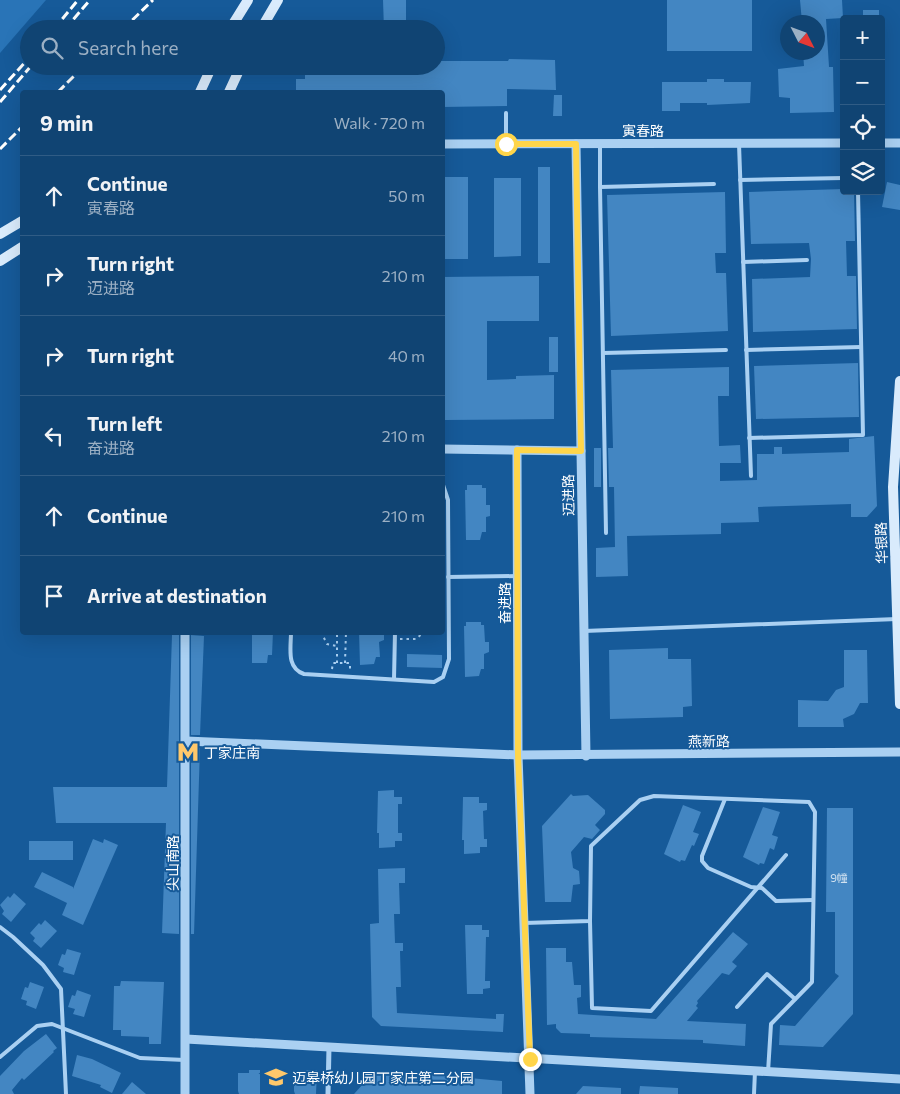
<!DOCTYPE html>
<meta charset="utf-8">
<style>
body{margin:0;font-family:Commissioner,"Noto Sans SC",sans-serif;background:#1e4e7b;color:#f1f3f6}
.controls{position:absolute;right:15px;top:15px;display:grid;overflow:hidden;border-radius:5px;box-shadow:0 5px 20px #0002}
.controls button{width:45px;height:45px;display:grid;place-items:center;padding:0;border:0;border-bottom:1px solid #305c85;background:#104473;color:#f1f3f6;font:25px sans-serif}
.compass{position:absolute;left:780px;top:15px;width:45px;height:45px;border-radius:50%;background:#104473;box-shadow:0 5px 20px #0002;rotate:132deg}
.stop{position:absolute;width:15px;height:15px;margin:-11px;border:4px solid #ffd54a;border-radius:50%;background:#fff}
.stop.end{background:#ffd54a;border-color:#fff;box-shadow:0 1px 5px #0008}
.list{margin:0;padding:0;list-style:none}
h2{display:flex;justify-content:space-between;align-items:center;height:65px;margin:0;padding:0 20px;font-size:21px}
h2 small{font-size:16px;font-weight:400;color:#9cb0c4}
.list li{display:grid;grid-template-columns:32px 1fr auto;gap:15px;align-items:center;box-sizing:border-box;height:80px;padding:0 20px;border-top:1px solid #305c85}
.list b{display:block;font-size:19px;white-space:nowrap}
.list p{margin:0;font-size:16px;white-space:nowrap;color:#9cb0c4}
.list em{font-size:16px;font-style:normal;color:#9cb0c4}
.icon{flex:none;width:28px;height:28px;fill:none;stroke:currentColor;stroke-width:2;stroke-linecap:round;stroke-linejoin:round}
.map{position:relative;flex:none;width:900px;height:1094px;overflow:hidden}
.search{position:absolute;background:#104473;box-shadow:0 5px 20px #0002;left:20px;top:20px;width:425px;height:55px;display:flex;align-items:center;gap:12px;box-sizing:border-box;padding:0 18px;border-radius:28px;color:#9cb0c4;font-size:19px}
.panel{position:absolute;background:#104473;box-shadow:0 5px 20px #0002;left:20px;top:90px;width:425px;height:545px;border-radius:5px}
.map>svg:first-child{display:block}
</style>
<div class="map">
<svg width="900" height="1094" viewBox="0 0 900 1094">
<rect width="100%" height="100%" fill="#165a99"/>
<!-- green -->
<path fill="#2974b7" d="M0,0H46L0,53Z"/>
<!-- building -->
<g fill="#4386c2">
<path d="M383,0H406V29H384Z"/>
<rect x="667" y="0" width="85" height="51"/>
<path d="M800,0H842L843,18L826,19L829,67H833L834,112L790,113V98L779,97L778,69L804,66L803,52H818V22H802Z"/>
<rect x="863" y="10" width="16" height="9"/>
<path d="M509,59L555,60L556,90L507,89V106L442,107V92L296,91V79H305V66H436V61H508Z"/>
<path d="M707,79H724V82H751L750,103L707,105V103H680V111H662V82H707Z"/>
<path d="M554,95H562V116H553Z"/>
<rect x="538" y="167" width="12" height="96"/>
<rect x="442" y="177" width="26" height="82"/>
<path d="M494,178H521V256L494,257Z"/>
<path d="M887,182L900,185V210L882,207Z"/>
<path d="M844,189V191H854L855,241H846L847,276H856L857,329L753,332L752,279L810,277L811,259L809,243L751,244L749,192Z"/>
<path d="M725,192L726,253H715L716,273H726L728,331L611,336L607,195Z"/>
<path d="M539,276V321H487V380L516,379V376L554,375V419L444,420L442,277Z"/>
<rect x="549" y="337" width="9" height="35"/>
<path d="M858,363L859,417L756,419L754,366Z"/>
<path d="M729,367V396H718L719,446L740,445L741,463H720V481L757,480V454H774V447H782V454L849,452V439L874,436L877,506L867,517H851V504L758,507L759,522L721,523V534L627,536L628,576L596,577V548L615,547L614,487H609L608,448H613L611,370Z"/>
<rect x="594" y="448" width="7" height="39"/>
<path d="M467,485H482V488H486V505H490V516L486,517V532H482L480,540H466L465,490H467Z"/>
<path d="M466,622H481V625H484L485,642H489V652L484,654V669H481L479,676L465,677L464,626H466Z"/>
<path d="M252,632H273L272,655H268L267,663H252Z"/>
<path d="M359,632H384V640L379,642L380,657H376L374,664L360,665Z"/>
<path d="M172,635H179V934L162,933L166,823H56L53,787H167Z"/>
<path d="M191,635L204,636L200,735H191Z"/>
<path d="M668,648V659H691L692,706L683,707V717L610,719L609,650Z"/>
<path d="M844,650H867L868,703H860L854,714L843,719L844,727H798V700L828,701L836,690L844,687Z"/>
<path d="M407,654L442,655V668L407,667Z"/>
<path d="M191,747L200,748L194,934H191Z"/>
<path d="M394,790V797H402V804H398V833H402V841H395V847L379,848V833H377L378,791Z"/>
<path d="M571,794L573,796L588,795L605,810V814L595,825L600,830L592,839L584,837L571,852L573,868L579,871L580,884L573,885L571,902H545L542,826Z"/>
<path d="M463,797H479V803H487V810L483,811L484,839H487V847H480V853L464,854V840H462Z"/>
<path d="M683,805L701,812L693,832L699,834L694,846L692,845L685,861L681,860L680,862L664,854Z"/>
<path d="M763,807L780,812L772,835L778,837L774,850L770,848L764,864L760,863L759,865L743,857Z"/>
<path d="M827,808H853V1014L823,1047L779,1045L780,1025L795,1026L839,976L835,973V912H826Z"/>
<path d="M93,839L103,843L104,839L118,845L83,925L62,915L67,903L34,887L42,872L73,887V889Z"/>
<rect x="29" y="841" width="44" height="19"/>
<path d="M405,868V883H399L400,914H394L395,943H403V951H400L401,987H396L397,1013L496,1019V1014H504L503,1032L381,1026L372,1017L370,924L379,923L378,869Z"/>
<path d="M14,893L26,904L11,922L2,914L4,911L0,905L8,896L10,898Z"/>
<path d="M45,920L57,931L41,948L33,941L35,938L30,933L39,923L41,925Z"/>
<path d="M465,925H482V930H489V937H486L485,981H490V988L483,989V994H467Z"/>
<path d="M733,932L748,944L732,962L737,966L729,975L722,973L714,982L697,1001L698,1003L696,1006L698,1008L687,1021L746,1024L745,1046L703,1043V1040L590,1037V1034L561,1033L556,1028V1024L547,1025L546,948H566V962H572L574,985H581V997L577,998L578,1014L656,1019Z"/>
<path d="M67,949L81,953L74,975L63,972L64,968L58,965L62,954L65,955Z"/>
<path d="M121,981L164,982L161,1044H149V1037L121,1036V1030H113L114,986H120Z"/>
<path d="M30,982L44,987L36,1009L26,1005L27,1001L21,999L25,987L28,988Z"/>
<path d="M77,990L91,995L84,1017L73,1014L75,1009L68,1007L72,995L75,996Z"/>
<path d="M46,1034L57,1048L53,1051L54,1052L24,1080L22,1078L12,1090L14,1094H0V1076L24,1051Z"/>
<path d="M77,1055L92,1059L121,1073L112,1093L100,1087L101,1085L72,1076Z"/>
<path d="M249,1070H260V1094H239L238,1091V1073H249Z"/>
<path d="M306,1070H317L316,1094H295L294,1091V1074H305Z"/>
<path d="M404,1072L502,1081V1094H354L372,1074L403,1076Z"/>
<path d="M132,1082L146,1094H122Z"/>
<path d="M583,1086L621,1088V1094H576Z"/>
<path d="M640,1086L678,1088V1094H639Z"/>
</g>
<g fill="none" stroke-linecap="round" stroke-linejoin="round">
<!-- path -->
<g stroke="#aad0f2" stroke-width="2" stroke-dasharray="2.5 4" stroke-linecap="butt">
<path d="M321,632L327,644L337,646"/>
<path d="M400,639H416L424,632"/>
<path d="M337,663V632"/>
<path d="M345,663L346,632"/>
<path d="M332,669L333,663H350V670"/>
</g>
<!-- service -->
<g stroke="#aad0f2" stroke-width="4">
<path d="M506,144V113"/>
<path d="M600,144V187"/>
<path d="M739,144L751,476"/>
<path d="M740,180L844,178"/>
<path d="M743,262L807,260"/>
<path d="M746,350L861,347"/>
<path d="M603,353L726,350"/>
<path d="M749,438L863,435L858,191"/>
<path d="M606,533L600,187L714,184"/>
<path d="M448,577L517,576"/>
<path d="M584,631L897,619"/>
<path d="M291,632C291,648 286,668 304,674L434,682L443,677L449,659L448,500L442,482"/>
<path d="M394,679L395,632"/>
<path d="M725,799L702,856V861L708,868L751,887L762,888L776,901L813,900"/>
<path d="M590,921L592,1008L651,1011L786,855"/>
<path d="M524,923L590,921L591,846L640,800L654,796L809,802L815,812L812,982L771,1024L768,1072"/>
<path d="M0,927L13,937L43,965L61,989L66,1094"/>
<path d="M737,1007L767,974L795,999"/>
<path d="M0,1057L37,1026L52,1024L140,1058L185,1060"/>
<path d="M754,1094L755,1071"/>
</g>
<!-- minor -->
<path stroke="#aad0f2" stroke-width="5" d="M328,1094L329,1047"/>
<!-- tertiary -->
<g stroke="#aad0f2" stroke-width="9">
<path d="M881,143H900"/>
<path d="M442,144L844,143"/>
<path d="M576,144L586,756"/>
<path d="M442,449L581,451"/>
<path d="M517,450L518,755L530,1094"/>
<path d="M186,741L518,755L900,752"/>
<path d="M186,1039L900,1079"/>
<path d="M185,1094V632"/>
</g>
<!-- secondary -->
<g stroke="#d9ebfc" stroke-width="10">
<path d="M230,29L248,0"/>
<path d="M261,29L278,0"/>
<path d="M200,92L212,66"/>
<path d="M229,92L241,66"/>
<path d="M0,234L22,221"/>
<path d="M0,261L22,247"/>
<path d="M900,381L893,487L900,704"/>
</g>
<!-- rail -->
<g stroke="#fff" stroke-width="3" stroke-dasharray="9 4" stroke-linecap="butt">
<path d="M54,29L78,0"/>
<path d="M65,29L90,0"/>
<path d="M123,29L153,0"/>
<path d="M0,90L29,58"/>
<path d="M58,92L84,66"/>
<path d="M0,102L31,66"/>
<path d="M0,149L22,127"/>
</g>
</g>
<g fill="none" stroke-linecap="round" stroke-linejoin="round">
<!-- route -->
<path stroke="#ffd54a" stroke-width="6" d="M506,144H576L581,451L517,450L518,755L530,1059"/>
</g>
<!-- icons -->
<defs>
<g id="metro-bare" transform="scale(1.725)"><path d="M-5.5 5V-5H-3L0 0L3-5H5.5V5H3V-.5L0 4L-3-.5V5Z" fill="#ffc86b" stroke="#165a99" stroke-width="2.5" paint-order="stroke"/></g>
<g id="school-bare" transform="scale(1.725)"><path d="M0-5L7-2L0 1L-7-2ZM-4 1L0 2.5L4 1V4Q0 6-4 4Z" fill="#ffc86b" stroke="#165a99" stroke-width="2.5" paint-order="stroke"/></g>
</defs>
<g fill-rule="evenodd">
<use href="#metro-bare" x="188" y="752"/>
<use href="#school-bare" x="276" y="1077"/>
</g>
<g text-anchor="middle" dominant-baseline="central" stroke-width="4" stroke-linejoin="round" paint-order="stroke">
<!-- number labels -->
<g font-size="11" fill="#d0e1f0">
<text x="839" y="877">9幢</text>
</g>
<!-- street labels -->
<g font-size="14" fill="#fff" stroke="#165a99">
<text x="643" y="130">寅春路</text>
<text transform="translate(568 495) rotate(-91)">迈进路</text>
<text transform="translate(881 543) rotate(-92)">华银路</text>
<text transform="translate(504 603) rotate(-90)">奋进路</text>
<text transform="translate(709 741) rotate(-1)">燕新路</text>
<text transform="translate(172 863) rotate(-90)">尖山南路</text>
</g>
<!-- poi labels -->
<g font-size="14" fill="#fff" stroke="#165a99" text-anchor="start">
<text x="204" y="752">丁家庄南</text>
<text x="292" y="1077">迈皋桥幼儿园丁家庄第二分园</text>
</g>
</g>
</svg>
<div class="controls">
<button>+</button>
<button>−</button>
<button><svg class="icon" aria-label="locate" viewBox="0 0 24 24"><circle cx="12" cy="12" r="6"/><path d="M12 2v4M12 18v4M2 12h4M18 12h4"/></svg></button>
<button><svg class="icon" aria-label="layers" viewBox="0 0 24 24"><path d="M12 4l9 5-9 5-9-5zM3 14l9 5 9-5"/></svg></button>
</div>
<svg class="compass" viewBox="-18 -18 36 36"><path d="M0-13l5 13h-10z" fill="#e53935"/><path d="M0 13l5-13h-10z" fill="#9cb0c4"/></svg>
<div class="stop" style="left:506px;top:144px"></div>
<div class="stop end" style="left:530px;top:1059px"></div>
<div class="search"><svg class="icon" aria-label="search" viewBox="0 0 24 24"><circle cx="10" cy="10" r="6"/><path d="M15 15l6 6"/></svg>Search here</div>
<section class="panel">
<h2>9 min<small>Walk · 720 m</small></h2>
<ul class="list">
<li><svg class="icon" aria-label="ahead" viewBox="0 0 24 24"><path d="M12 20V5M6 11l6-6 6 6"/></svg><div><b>Continue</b><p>寅春路</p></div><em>50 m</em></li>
<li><svg class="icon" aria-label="right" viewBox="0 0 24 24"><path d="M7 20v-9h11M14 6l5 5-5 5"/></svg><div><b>Turn right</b><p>迈进路</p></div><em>210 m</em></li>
<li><svg class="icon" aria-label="right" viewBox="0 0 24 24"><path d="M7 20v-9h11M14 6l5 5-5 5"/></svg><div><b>Turn right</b></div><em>40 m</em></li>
<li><svg class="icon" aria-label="left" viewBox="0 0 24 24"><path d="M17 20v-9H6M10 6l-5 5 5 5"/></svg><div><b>Turn left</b><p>奋进路</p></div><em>210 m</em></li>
<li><svg class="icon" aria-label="ahead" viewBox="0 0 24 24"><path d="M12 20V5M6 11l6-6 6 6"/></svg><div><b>Continue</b></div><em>210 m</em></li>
<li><svg class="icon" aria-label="arrive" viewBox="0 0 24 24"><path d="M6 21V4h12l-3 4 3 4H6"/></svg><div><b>Arrive at destination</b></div></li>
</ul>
</section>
</div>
